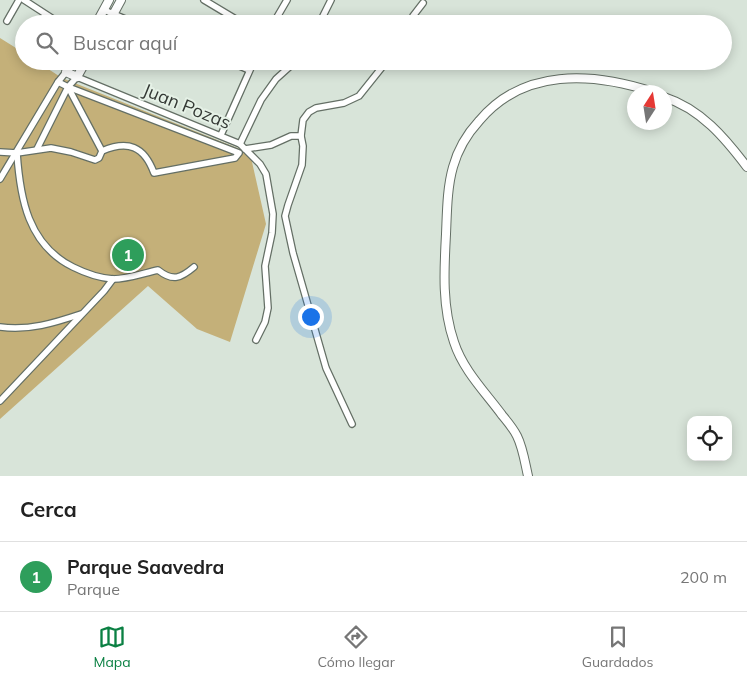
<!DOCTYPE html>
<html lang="es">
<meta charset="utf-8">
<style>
body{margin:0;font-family:Mulish,sans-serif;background:#f2f2f2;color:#222}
.controls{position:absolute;right:15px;bottom:15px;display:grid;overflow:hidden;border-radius:10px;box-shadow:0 2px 12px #0003}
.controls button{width:45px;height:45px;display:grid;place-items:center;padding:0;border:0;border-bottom:1px solid #e0e0e0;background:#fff;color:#222;font:25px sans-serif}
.compass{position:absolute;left:627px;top:85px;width:45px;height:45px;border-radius:50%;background:#fff;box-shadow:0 2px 12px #0003;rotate:12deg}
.you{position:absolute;left:310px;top:316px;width:18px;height:18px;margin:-12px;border:4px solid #fff;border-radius:50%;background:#1a73e8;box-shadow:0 0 0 8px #1a73e833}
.badge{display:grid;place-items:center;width:32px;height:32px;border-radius:50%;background:#0b8043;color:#fff;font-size:16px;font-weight:700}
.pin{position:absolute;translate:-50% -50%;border:2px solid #fff;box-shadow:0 1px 5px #0006}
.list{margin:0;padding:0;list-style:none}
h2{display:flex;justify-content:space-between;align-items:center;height:65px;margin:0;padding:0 20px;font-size:21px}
h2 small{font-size:16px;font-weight:400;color:#767676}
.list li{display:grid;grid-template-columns:32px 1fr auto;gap:15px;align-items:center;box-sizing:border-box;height:70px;padding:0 20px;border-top:1px solid #e0e0e0}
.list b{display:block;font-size:19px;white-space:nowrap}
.list p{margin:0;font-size:16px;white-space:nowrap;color:#767676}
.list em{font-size:16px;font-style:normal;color:#767676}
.icon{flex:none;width:28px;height:28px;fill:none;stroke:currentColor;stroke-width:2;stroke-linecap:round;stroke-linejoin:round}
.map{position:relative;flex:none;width:747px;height:476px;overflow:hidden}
.search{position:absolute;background:#fff;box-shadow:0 2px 12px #0003;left:15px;right:15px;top:15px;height:55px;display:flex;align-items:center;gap:12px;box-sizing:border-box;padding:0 18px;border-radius:28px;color:#767676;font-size:19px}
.sheet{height:135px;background:#fff}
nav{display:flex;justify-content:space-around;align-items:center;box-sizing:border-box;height:70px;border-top:1px solid #e0e0e0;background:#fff;font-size:14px;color:#767676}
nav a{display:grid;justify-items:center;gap:2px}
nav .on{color:#0b8043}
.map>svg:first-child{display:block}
</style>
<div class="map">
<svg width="747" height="476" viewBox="0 0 747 476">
<rect width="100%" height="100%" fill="#d8e4d9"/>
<!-- green -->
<path fill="#c4b079" d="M0,38L24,53V61H36L62,78L250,153L266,224L230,342L197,329L148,286L0,419Z"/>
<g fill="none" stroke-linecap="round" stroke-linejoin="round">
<!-- minor casing -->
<g stroke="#646f65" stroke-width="8">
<g id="minor">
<path d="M24,0L61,24"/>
<path d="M204,0L244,24"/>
<path d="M104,10L137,24"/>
<path d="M7,21L19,0"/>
<path d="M273,24L287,0"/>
<path d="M319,24L331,0"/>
<path d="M409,24L413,16L423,3"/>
<path d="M228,61L249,70"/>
<path d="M68,87L239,153L235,158L154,173C144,146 128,140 102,151"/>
<path d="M221,135L254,61"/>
<path d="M240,144L261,100L276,79L296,61"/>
<path d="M37,149L68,87L77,77L240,144L260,164L266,174L273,214L272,233L265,266L268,308L265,322L256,340"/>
<path d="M245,149L271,145L291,136H301"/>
<path d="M0,152L17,153L51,148L71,152L95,160L99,158L102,151L68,87L58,82"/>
<path d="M17,153C20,198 28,245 73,267C85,273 99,278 113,279C128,279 144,273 158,270C173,282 181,278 194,267"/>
<path d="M0,179L58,82L66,72"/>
<path d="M0,327C29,331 54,323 81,314"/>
<path d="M0,401L104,291L113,279"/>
<path d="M352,424L326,368L293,253L285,216L288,205L302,165L303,146L301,136L303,120L309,112L316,108L344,103L359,96L387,61"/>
</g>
</g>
<!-- tertiary casing -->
<g stroke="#646f65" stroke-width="10">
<g id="tertiary">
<path d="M96,24L109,0"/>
<path d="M108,24L121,0"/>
<path d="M73,61L66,72L77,77L86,61"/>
<path d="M664,97C701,109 725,138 747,167"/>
<path d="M528,476C525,463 523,448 517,436C513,428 507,421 502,415C485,392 463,370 454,342C442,307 444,271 446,234C447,212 447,188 453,167C458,149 467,134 479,121C523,68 592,72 653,92"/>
</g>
</g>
<!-- minor -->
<use href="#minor" stroke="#fff" stroke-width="5.5"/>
<!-- tertiary -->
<use href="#tertiary" stroke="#fff" stroke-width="8"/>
</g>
<g text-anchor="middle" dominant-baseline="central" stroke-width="4" stroke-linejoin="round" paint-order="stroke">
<!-- street labels -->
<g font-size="18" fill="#333834" stroke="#e5f1e6">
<text transform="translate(187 106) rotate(22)">Juan Pozas</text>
</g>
</g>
</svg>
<div class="controls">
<button><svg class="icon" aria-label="locate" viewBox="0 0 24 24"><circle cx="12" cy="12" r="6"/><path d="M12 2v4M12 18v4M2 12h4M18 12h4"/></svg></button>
</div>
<svg class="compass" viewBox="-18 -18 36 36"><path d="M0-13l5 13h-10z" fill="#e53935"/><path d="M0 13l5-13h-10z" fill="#767676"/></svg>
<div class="you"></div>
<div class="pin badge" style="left:128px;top:255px;background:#2e9e5b">1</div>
<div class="search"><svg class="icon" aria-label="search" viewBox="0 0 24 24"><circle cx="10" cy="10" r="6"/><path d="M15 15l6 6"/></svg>Buscar aquí</div>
</div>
<section class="sheet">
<h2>Cerca<small></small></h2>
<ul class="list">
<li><span class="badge" style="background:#2e9e5b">1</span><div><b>Parque Saavedra</b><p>Parque</p></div><em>200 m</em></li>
</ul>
</section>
<nav>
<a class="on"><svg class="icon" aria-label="map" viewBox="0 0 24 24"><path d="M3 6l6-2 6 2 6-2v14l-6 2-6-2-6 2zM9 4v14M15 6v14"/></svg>Mapa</a>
<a><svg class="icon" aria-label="directions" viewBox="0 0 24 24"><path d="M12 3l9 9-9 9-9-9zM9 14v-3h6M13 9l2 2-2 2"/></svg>Cómo llegar</a>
<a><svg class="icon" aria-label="saved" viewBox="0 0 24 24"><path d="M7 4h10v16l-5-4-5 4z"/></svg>Guardados</a>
</nav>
